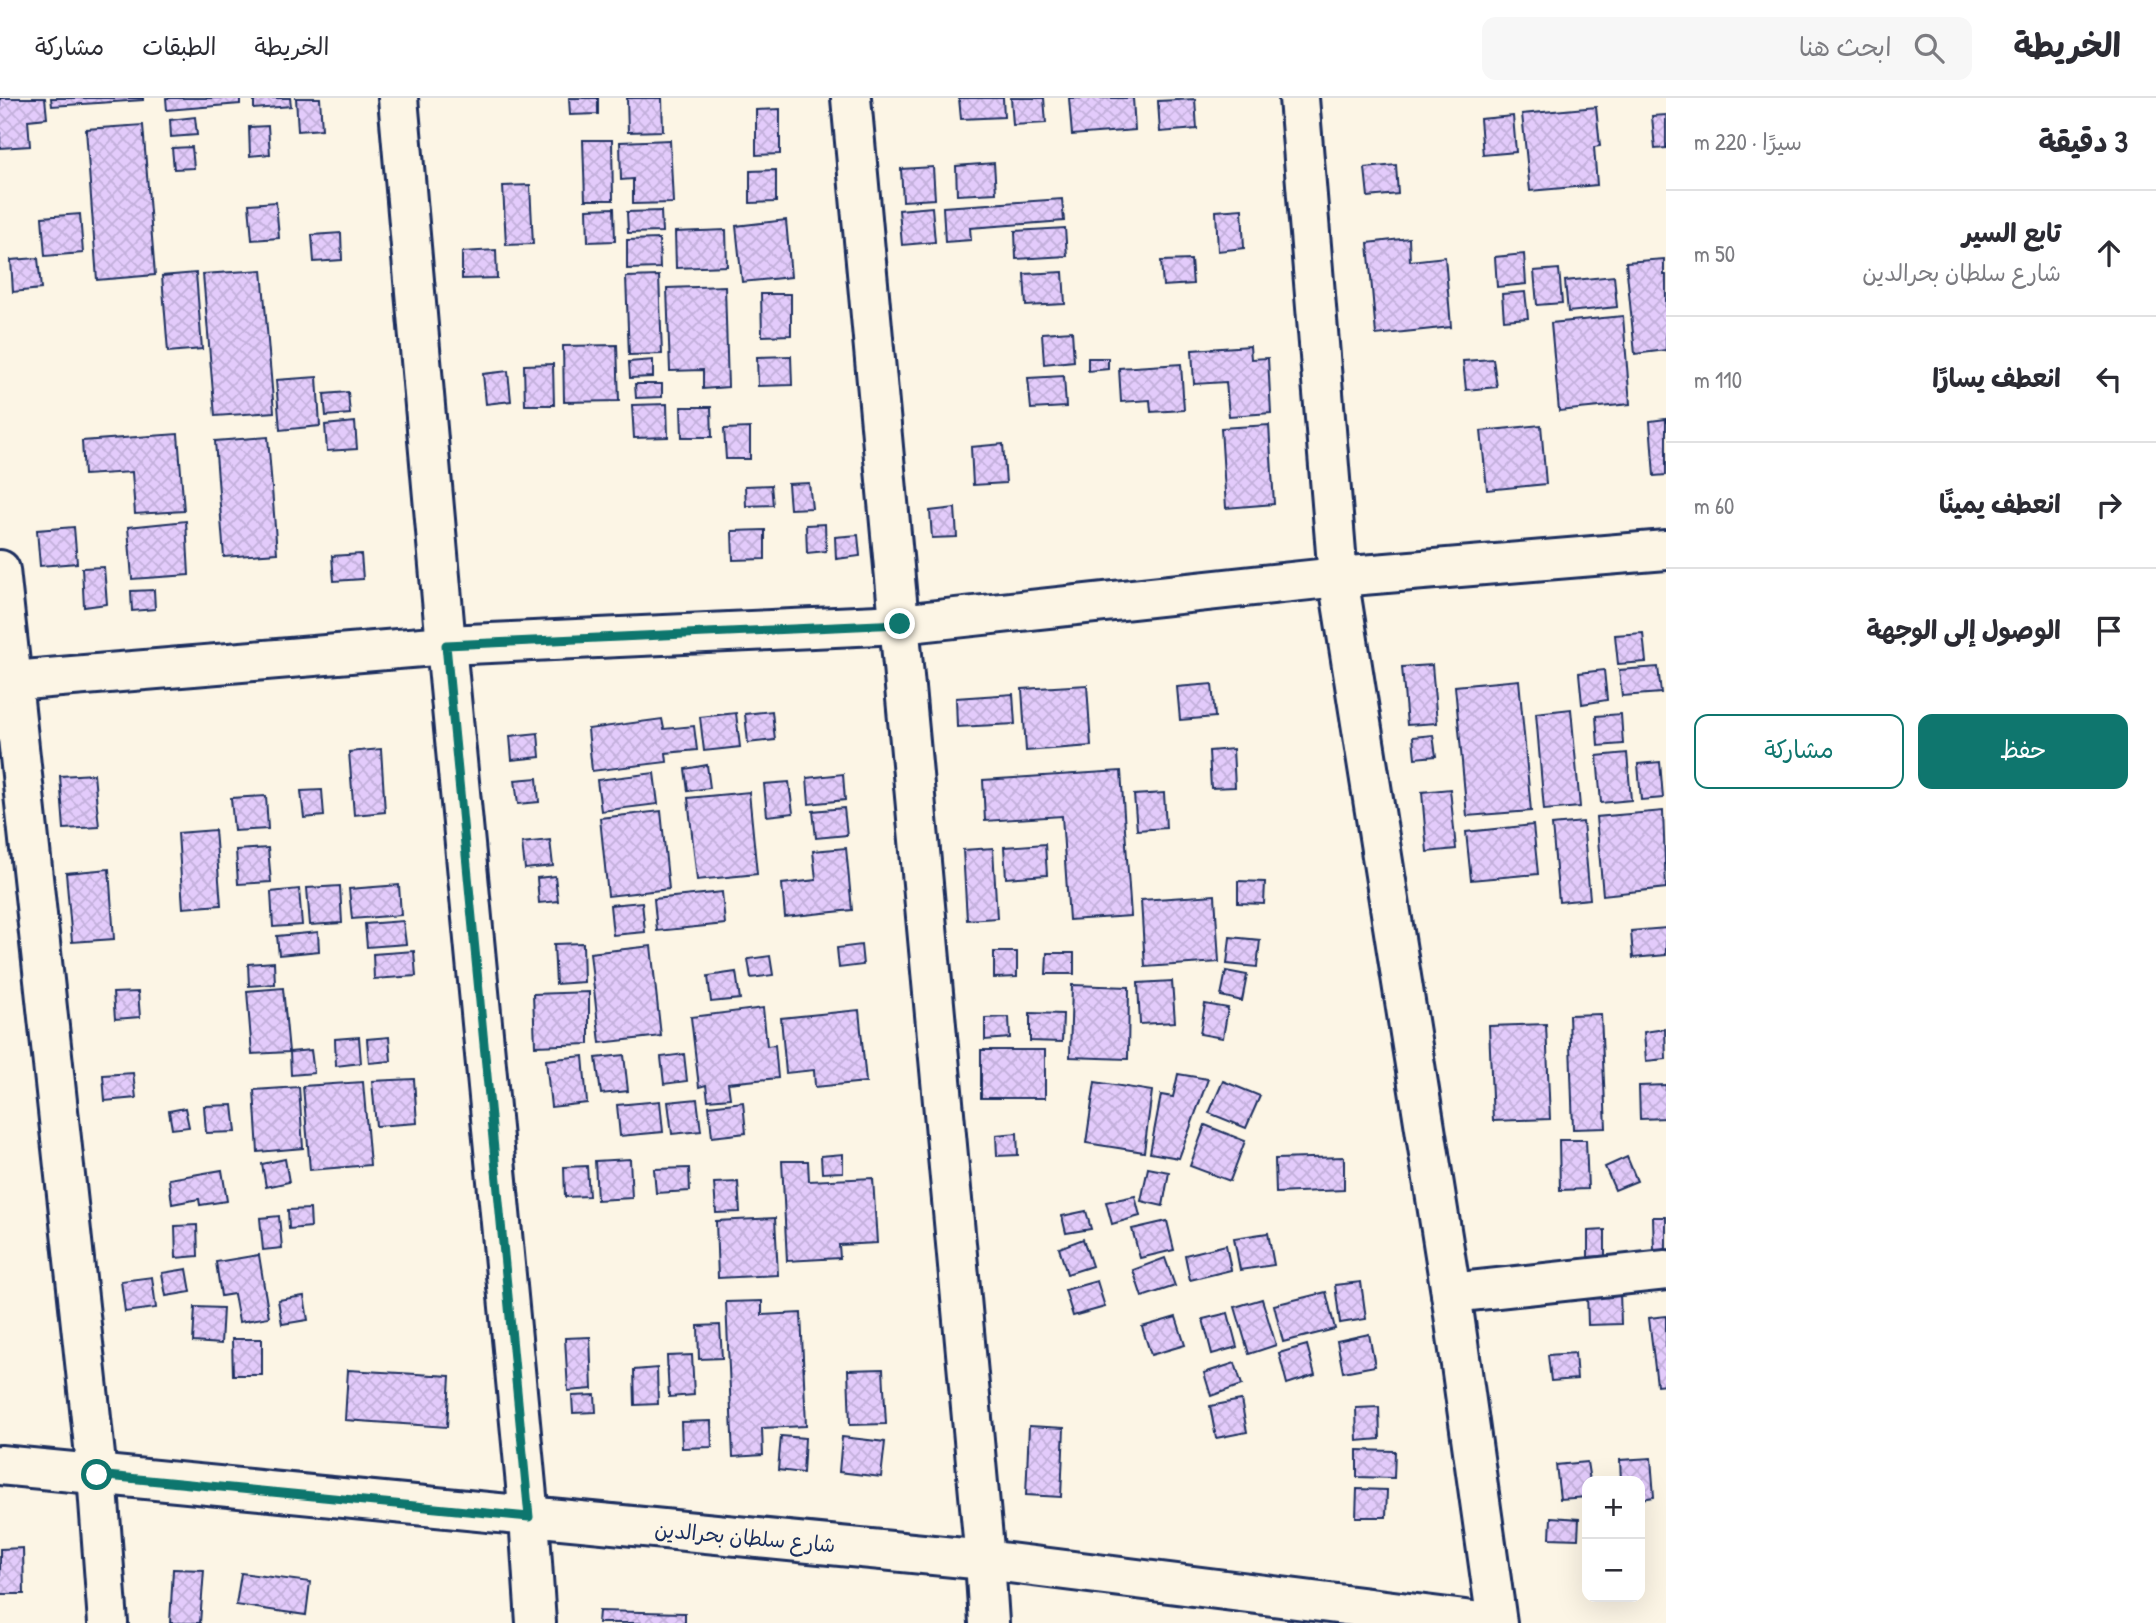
<!DOCTYPE html>
<html lang="ar">
<meta charset="utf-8">
<style>
body{margin:0;font-family:"Patrick Hand","Playpen Sans Arabic",sans-serif;background:#f7f7f7;color:#2b2b33;direction:rtl}
.controls{position:absolute;right:21px;bottom:21px;display:grid;overflow:hidden;border-radius:14px;box-shadow:0 7px 28px #0002}
.controls button{width:63px;height:63px;display:grid;place-items:center;padding:0;border:0;border-bottom:2px solid #e1e1e2;background:#fff;color:#2b2b33;font:35px sans-serif}
.stop{position:absolute;width:21px;height:21px;margin:-16px;border:5px solid #0f766e;border-radius:50%;background:#fff}
.stop.end{background:#0f766e;border-color:#fff;box-shadow:0 2px 7px #0008}
.list{margin:0;padding:0;list-style:none}
h2{display:flex;justify-content:space-between;align-items:center;height:91px;margin:0;padding:0 28px;font-size:30px}
h2 small{font-size:23px;font-weight:400;color:#7c7c81}
.list li{display:grid;grid-template-columns:46px 1fr auto;gap:21px;align-items:center;box-sizing:border-box;height:126px;padding:0 28px;border-top:2px solid #e1e1e2}
.list b{display:block;font-size:26px;white-space:nowrap}
.list p{margin:0;font-size:23px;white-space:nowrap;color:#7c7c81}
.list em{font-size:23px;font-style:normal;color:#7c7c81}
.actions{display:flex;gap:14px;padding:21px 28px}
.actions a{flex:1;padding:16px 0;border:2px solid #0f766e;border-radius:14px;text-align:center;font-size:24px;color:#0f766e}
.actions .main{background:#0f766e;color:#fff}
.icon{flex:none;width:38px;height:38px;fill:none;stroke:currentColor;stroke-width:2;stroke-linecap:round;stroke-linejoin:round}
.map{position:relative;flex:none;width:1666px;height:1525px;overflow:hidden;direction:ltr}
header{display:flex;align-items:center;gap:42px;box-sizing:border-box;height:98px;padding:0 35px;background:#fff;border-bottom:2px solid #e1e1e2}
header strong{font-size:33px}
nav{display:flex;gap:38px;margin-inline-start:auto;font-size:24px}
.search{width:490px;height:63px;background:#f7f7f7;display:flex;align-items:center;gap:18px;box-sizing:border-box;padding:0 24px;border-radius:14px;color:#7c7c81;font-size:26px}
main{display:flex}
aside{flex:1;background:#fff}
.map>svg:first-child{display:block}
</style>
<header>
<strong>الخريطة</strong>
<div class="search"><svg class="icon" aria-label="search" viewBox="0 0 24 24"><circle cx="10" cy="10" r="6"/><path d="M15 15l6 6"/></svg>ابحث هنا</div>
<nav><a>الخريطة</a><a>الطبقات</a><a>مشاركة</a></nav>
</header>
<main>
<aside>
<h2>3 دقيقة<small>سيرًا · 220 m</small></h2>
<ul class="list">
<li><svg class="icon" aria-label="ahead" viewBox="0 0 24 24"><path d="M12 20V5M6 11l6-6 6 6"/></svg><div><b>تابع السير</b><p>شارع سلطان بحرالدين</p></div><em>50 m</em></li>
<li><svg class="icon" aria-label="left" viewBox="0 0 24 24"><path d="M17 20v-9H6M10 6l-5 5 5 5"/></svg><div><b>انعطف يسارًا</b></div><em>110 m</em></li>
<li><svg class="icon" aria-label="right" viewBox="0 0 24 24"><path d="M7 20v-9h11M14 6l5 5-5 5"/></svg><div><b>انعطف يمينًا</b></div><em>60 m</em></li>
<li><svg class="icon" aria-label="arrive" viewBox="0 0 24 24"><path d="M6 21V4h12l-3 4 3 4H6"/></svg><div><b>الوصول إلى الوجهة</b></div></li>
</ul>
<div class="actions"><a class="main">حفظ</a><a>مشاركة</a></div>
</aside>
<div class="map">
<svg width="1666" height="1525" viewBox="0 0 1666 1525">
<defs>
<pattern id="building-cross-hatch" width="8" height="8" patternUnits="userSpaceOnUse" patternTransform="scale(1.75)"><rect width="8" height="8" fill="#e3cbfb"/><path d="M0 0l8 8M0 8l8-8" fill="none" stroke="#c2afda"/></pattern>
</defs>
<rect width="100%" height="100%" fill="#fcf5e5"/>
<filter id="ink" filterUnits="userSpaceOnUse"><feTurbulence type="fractalNoise" baseFrequency=".0143" numOctaves="2"/><feDisplacementMap in="SourceGraphic" scale="14" xChannelSelector="R" yChannelSelector="G"/><feConvolveMatrix kernelMatrix="1 2 1 2 8 2 1 2 1" color-interpolation-filters="sRGB"/></filter>
<g filter="url(#ink)">
<!-- building -->
<g fill="url(#building-cross-hatch)" stroke="#1b2f5e" stroke-width="2">
<path d="M0,0H45L47,20L28,22L30,48L0,50Z"/>
<path d="M51,0H143V2L52,8Z"/>
<path d="M166,0H240V6L167,12Z"/>
<path d="M254,0H290L291,8L254,11Z"/>
<path d="M296,0H320L322,31L298,33Z"/>
<path d="M569,0H598V16L570,17Z"/>
<path d="M627,0H662L663,33L628,34Z"/>
<path d="M959,0H1003L1004,19L961,21Z"/>
<path d="M1011,0H1044L1046,25L1013,27Z"/>
<path d="M1069,0H1133L1135,32L1072,37Z"/>
<path d="M1195,1L1197,31L1160,34L1158,3Z"/>
<path d="M1596,9L1600,48L1594,49L1597,87L1530,93L1522,16Z"/>
<path d="M780,11V56L756,57V12Z"/>
<path d="M1666,17V50L1655,51L1652,18Z"/>
<path d="M1513,18L1516,54L1483,57L1480,21Z"/>
<path d="M195,19L197,37L171,39L170,22Z"/>
<path d="M143,27L155,177L97,182L86,31Z"/>
<path d="M268,28L270,56L250,58L249,29Z"/>
<path d="M583,42H612L613,102H585Z"/>
<path d="M670,42L673,105L633,106V81L621,82L620,44Z"/>
<path d="M192,49L194,70L174,71L172,50Z"/>
<path d="M994,65L996,95L957,97L956,68Z"/>
<path d="M1396,67L1398,96L1368,99L1365,70Z"/>
<path d="M933,69L935,101L903,103L901,71Z"/>
<path d="M776,72V104L750,105V73Z"/>
<path d="M530,87L533,146L506,147L503,88Z"/>
<path d="M1062,101L1064,123L970,130L971,142L945,144L943,109Z"/>
<path d="M276,104L279,140L252,142L249,106Z"/>
<path d="M932,109L935,144L902,147L899,112Z"/>
<path d="M614,110L615,143L588,144L587,111Z"/>
<path d="M1242,111L1244,150L1218,153L1216,113Z"/>
<path d="M661,113L662,134L628,135L627,114Z"/>
<path d="M80,116L83,155L45,158L42,119Z"/>
<path d="M786,122L791,179L742,184L736,128Z"/>
<path d="M1065,130L1067,158L1016,161L1015,133Z"/>
<path d="M726,132L727,168L676,170L675,134Z"/>
<path d="M341,135L342,162L314,164L312,137Z"/>
<path d="M1409,140L1410,163L1445,159L1451,229L1376,237L1368,145Z"/>
<path d="M659,141L660,170L627,171V142Z"/>
<path d="M496,152L497,180L462,181V154Z"/>
<path d="M1524,156L1526,186L1497,189L1495,159Z"/>
<path d="M38,160L41,191L13,194L11,162Z"/>
<path d="M1664,161V177H1666V252L1635,256L1626,164Z"/>
<path d="M1191,162L1193,186L1163,188L1161,163Z"/>
<path d="M1559,171L1562,205L1537,207L1534,173Z"/>
<path d="M262,172L274,314L215,318L203,176Z"/>
<path d="M1063,174L1065,206L1026,208L1024,176Z"/>
<path d="M196,175L202,251L168,254L162,178Z"/>
<path d="M659,178L662,256L629,257L626,179Z"/>
<path d="M1614,178L1617,209L1568,214L1565,183Z"/>
<path d="M725,188L728,289L703,291V272L670,273L667,190Z"/>
<path d="M1525,194L1528,220L1504,222L1502,196Z"/>
<path d="M761,196H791V237L762,238Z"/>
<path d="M1623,218L1630,306L1559,313L1551,225Z"/>
<path d="M1072,233L1074,263L1044,266L1042,235Z"/>
<path d="M617,247L619,303L564,304L563,248Z"/>
<path d="M1250,248L1251,261L1268,260L1271,315L1229,318L1226,284L1194,286L1192,252Z"/>
<path d="M791,258L792,287L758,288L757,259Z"/>
<path d="M1088,260H1108V271L1088,273Z"/>
<path d="M1493,261L1497,289L1466,292L1463,263Z"/>
<path d="M653,262V279L630,280L629,264Z"/>
<path d="M553,266L554,307H525L524,267Z"/>
<path d="M1181,266L1184,312L1151,314L1150,302L1121,304L1119,270Z"/>
<path d="M508,273L511,303L486,306L483,276Z"/>
<path d="M1064,278L1066,309L1031,311L1028,280Z"/>
<path d="M317,279L320,328L280,332L276,282Z"/>
<path d="M635,286H662V299L636,300Z"/>
<path d="M348,294L350,316L326,318L324,296Z"/>
<path d="M667,306L668,339L634,340L632,307Z"/>
<path d="M681,309H711L712,339H682Z"/>
<path d="M1666,321V377L1654,378L1650,323Z"/>
<path d="M355,324L357,351L327,353L325,327Z"/>
<path d="M1269,327L1274,406L1226,410L1221,330Z"/>
<path d="M1541,327L1546,386L1487,392L1481,333Z"/>
<path d="M750,330V361H726L724,331Z"/>
<path d="M178,336L184,413L135,416L132,374L84,377L82,343Z"/>
<path d="M268,339L277,455L224,459L215,343Z"/>
<path d="M1003,346L1006,385L973,387L971,349Z"/>
<path d="M809,385L812,410L790,411L788,386Z"/>
<path d="M771,387L773,407L746,408L745,388Z"/>
<path d="M955,410L957,439L932,440L930,413Z"/>
<path d="M186,423L189,477L132,481L128,429Z"/>
<path d="M825,426L826,453L807,455L806,427Z"/>
<path d="M74,429L77,465L40,468L37,432Z"/>
<path d="M765,432V461L733,462L732,433Z"/>
<path d="M858,437L860,458L836,461L835,439Z"/>
<path d="M361,456L363,481L334,483L332,458Z"/>
<path d="M104,469L107,506L84,509L82,470Z"/>
<path d="M154,492L155,511L132,513L131,493Z"/>
<path d="M1643,535L1646,564L1618,566L1615,537Z"/>
<path d="M1432,567L1437,625L1407,627L1402,569Z"/>
<path d="M1658,569L1661,595L1622,598L1619,572Z"/>
<path d="M1604,572L1607,602L1582,606L1579,575Z"/>
<path d="M1519,582L1531,713L1467,718L1455,588Z"/>
<path d="M1212,586L1215,619L1180,622L1177,589Z"/>
<path d="M1087,587L1091,648L1026,653L1022,591Z"/>
<path d="M1013,596L1015,626L957,629L956,600Z"/>
<path d="M1571,611L1580,709L1544,712L1536,615Z"/>
<path d="M772,613L775,642L748,645L745,616Z"/>
<path d="M736,615L740,649L704,653L700,619Z"/>
<path d="M1621,616L1623,646L1598,648L1596,618Z"/>
<path d="M662,621L664,631L694,628L697,652L666,655L667,664L592,673L588,631Z"/>
<path d="M538,635L540,659L512,662L510,638Z"/>
<path d="M1433,637L1436,658L1415,660L1413,639Z"/>
<path d="M381,651L385,714L354,717L349,654Z"/>
<path d="M1233,651L1235,689L1211,690L1209,653Z"/>
<path d="M1627,655L1631,702L1601,705L1597,658Z"/>
<path d="M1660,664L1663,700L1641,702L1638,666Z"/>
<path d="M707,667L710,690L688,693L685,671Z"/>
<path d="M1121,673L1131,818L1069,822L1062,718L985,723L983,682Z"/>
<path d="M654,675L658,706L601,713L597,682Z"/>
<path d="M94,676L99,729L64,731L60,678Z"/>
<path d="M843,676L845,702L809,706L807,680Z"/>
<path d="M537,680L539,704L518,706L515,682Z"/>
<path d="M789,684L793,715L767,718L764,686Z"/>
<path d="M1450,691L1456,751L1427,754L1422,694Z"/>
<path d="M322,692L324,718L304,720L301,693Z"/>
<path d="M749,694L757,776L697,782L688,700Z"/>
<path d="M1164,695L1166,730L1137,732L1134,697Z"/>
<path d="M266,698L268,731L234,733L231,700Z"/>
<path d="M844,710L847,737L816,740L813,713Z"/>
<path d="M661,713L669,791L608,798L600,720Z"/>
<path d="M1663,713L1666,790L1603,797L1596,719Z"/>
<path d="M1583,724L1590,801L1559,804L1552,727Z"/>
<path d="M1533,727L1538,776L1471,782L1466,734Z"/>
<path d="M215,732L221,807L183,810L178,735Z"/>
<path d="M550,742L553,768L525,771L522,745Z"/>
<path d="M1045,746L1047,777L1006,780L1004,749Z"/>
<path d="M268,750L271,784L238,786L236,752Z"/>
<path d="M846,750L852,812L785,819L782,786L816,782L813,753Z"/>
<path d="M993,750L997,820L967,822L963,752Z"/>
<path d="M109,771L114,841L72,844L66,775Z"/>
<path d="M555,778L558,803L539,805L537,780Z"/>
<path d="M1238,783L1265,784L1264,806L1238,805Z"/>
<path d="M399,787L401,817L352,821L349,791Z"/>
<path d="M340,788L342,825L310,827L307,790Z"/>
<path d="M299,791L302,827L273,829L271,794Z"/>
<path d="M722,794L725,826L657,833L654,801Z"/>
<path d="M1215,797L1219,864L1145,869L1141,802Z"/>
<path d="M642,804L645,834L613,837L610,807Z"/>
<path d="M403,823L406,846L367,849L365,826Z"/>
<path d="M1666,830V857L1633,860L1631,833Z"/>
<path d="M318,834L319,853L279,857L277,838Z"/>
<path d="M1230,839L1260,842L1257,869L1227,866Z"/>
<path d="M583,845L584,884L556,886L554,846Z"/>
<path d="M861,847L863,867L839,870L837,850Z"/>
<path d="M651,848L661,938L600,945L590,855Z"/>
<path d="M414,853L416,878L374,881L373,856Z"/>
<path d="M994,854H1017V879L994,880Z"/>
<path d="M1047,855H1074V876H1046Z"/>
<path d="M770,858L773,877L751,880L748,861Z"/>
<path d="M274,864L275,886L249,888L248,866Z"/>
<path d="M1226,873L1247,877L1242,903L1221,898Z"/>
<path d="M736,874L740,901L711,904L708,878Z"/>
<path d="M1172,883L1175,924L1140,926L1138,885Z"/>
<path d="M1072,887L1129,889L1128,961L1070,959Z"/>
<path d="M283,890L289,954L252,956L247,893Z"/>
<path d="M138,894L140,919L115,921L113,895Z"/>
<path d="M589,894V946L535,948L533,896Z"/>
<path d="M1205,906L1228,910L1223,940L1200,936Z"/>
<path d="M763,910L767,948L775,947L778,980L728,985L730,1000L708,1002L706,987L699,989L691,919Z"/>
<path d="M859,912L866,984L815,989L814,972L786,975L781,920Z"/>
<path d="M1030,915L1063,916L1062,944L1030,943Z"/>
<path d="M1601,916L1606,1030L1573,1031L1569,917Z"/>
<path d="M1009,919L1010,940L985,942V920Z"/>
<path d="M1546,926L1550,1021L1493,1023L1489,928Z"/>
<path d="M1665,931L1666,961L1646,963L1644,934Z"/>
<path d="M359,939L361,965L336,968L335,941Z"/>
<path d="M389,939L391,963L369,965L367,941Z"/>
<path d="M311,952L314,975L291,977L290,954Z"/>
<rect x="981" y="952" width="64" height="48"/>
<path d="M684,956L687,983L664,986L661,959Z"/>
<path d="M624,957L628,993L601,996L596,960Z"/>
<path d="M583,958L587,1005L551,1009L546,962Z"/>
<path d="M133,975L136,1000L105,1003L103,977Z"/>
<path d="M1178,976L1208,981L1179,1060L1150,1055L1161,997L1173,999Z"/>
<path d="M414,981L417,1025L376,1028L372,983Z"/>
<path d="M1223,983L1260,998L1246,1030L1209,1015Z"/>
<path d="M363,984L370,1067L310,1072L303,988Z"/>
<path d="M1095,984L1152,993L1144,1054L1086,1045Z"/>
<path d="M1666,987V1020L1640,1021L1639,988Z"/>
<path d="M299,989L303,1050L258,1054L254,992Z"/>
<path d="M697,1001L701,1033L672,1036L668,1004Z"/>
<path d="M660,1003L663,1034L620,1038L617,1007Z"/>
<path d="M743,1004L746,1035L712,1039L709,1008Z"/>
<path d="M233,1007L236,1034L206,1035L204,1008Z"/>
<path d="M185,1010L189,1029L172,1031L169,1013Z"/>
<path d="M1205,1027L1245,1043L1230,1083L1190,1068Z"/>
<path d="M1017,1035L1018,1057L997,1058L996,1037Z"/>
<path d="M1559,1042H1586L1588,1091L1560,1092Z"/>
<path d="M843,1056V1074L822,1075L821,1058Z"/>
<path d="M1344,1059V1092L1276,1095L1275,1061Z"/>
<path d="M1627,1059L1637,1083L1615,1092L1605,1069Z"/>
<path d="M285,1061L289,1084L266,1089L262,1066Z"/>
<path d="M630,1061L632,1100L597,1102L595,1063Z"/>
<path d="M782,1063H808L809,1083L873,1080L877,1145L839,1147L840,1160L787,1163Z"/>
<path d="M587,1068L589,1098L565,1099L564,1069Z"/>
<path d="M689,1070L690,1093L656,1095L654,1071Z"/>
<path d="M1148,1070L1169,1074L1163,1108L1141,1103Z"/>
<path d="M222,1072L227,1103L200,1107L199,1101L172,1106L169,1081Z"/>
<path d="M738,1084L740,1114L716,1115L714,1085Z"/>
<path d="M1135,1098L1140,1118L1112,1126L1106,1104Z"/>
<path d="M310,1111L311,1129L289,1131L288,1112Z"/>
<path d="M1086,1113L1091,1131L1066,1135L1062,1118Z"/>
<path d="M279,1118L282,1150L263,1152L260,1120Z"/>
<path d="M1653,1119H1666V1152L1654,1153Z"/>
<path d="M775,1120L778,1177L718,1180L716,1123Z"/>
<path d="M1167,1123L1174,1152L1140,1160L1132,1131Z"/>
<path d="M197,1127L198,1158L176,1160L175,1128Z"/>
<path d="M1605,1132V1158L1588,1159V1133Z"/>
<path d="M1268,1135L1274,1167L1240,1172L1234,1140Z"/>
<path d="M1083,1141L1092,1168L1067,1176L1059,1150Z"/>
<path d="M1226,1147L1231,1172L1190,1182L1185,1157Z"/>
<path d="M259,1157L269,1219L239,1224L234,1196L221,1198L216,1164Z"/>
<path d="M1165,1160L1175,1188L1142,1199L1133,1172Z"/>
<path d="M187,1171L191,1194L166,1198L162,1175Z"/>
<path d="M152,1179L156,1210L125,1214L121,1183Z"/>
<path d="M1097,1183L1105,1209L1073,1218L1065,1192Z"/>
<path d="M1361,1184L1366,1221L1340,1225L1335,1187Z"/>
<path d="M1620,1193L1621,1226L1588,1227L1587,1194Z"/>
<path d="M1326,1194L1335,1231L1283,1244L1274,1207Z"/>
<path d="M304,1198L308,1222L282,1226L278,1202Z"/>
<path d="M1262,1201L1276,1247L1249,1256L1235,1209Z"/>
<path d="M762,1203V1217L801,1215L806,1328L762,1330L763,1357L733,1359L726,1204Z"/>
<path d="M195,1209L223,1210L221,1246L193,1244Z"/>
<path d="M1228,1215L1237,1249L1212,1256L1203,1221Z"/>
<path d="M1666,1218V1286L1657,1287L1649,1220Z"/>
<path d="M1176,1219L1185,1247L1151,1257L1142,1229Z"/>
<path d="M720,1227L722,1260L699,1261L698,1228Z"/>
<path d="M1369,1236L1375,1268L1343,1274L1337,1243Z"/>
<path d="M590,1239L592,1291L568,1293L565,1240Z"/>
<path d="M232,1241H262V1277H233Z"/>
<path d="M1307,1247L1315,1277L1287,1286L1279,1255Z"/>
<path d="M1575,1255L1577,1281L1551,1283L1548,1257Z"/>
<path d="M692,1257L694,1297L669,1299L667,1258Z"/>
<path d="M1235,1265L1242,1287L1211,1298L1204,1275Z"/>
<path d="M657,1270L658,1306L635,1307L634,1272Z"/>
<path d="M883,1271L886,1326L850,1327L848,1272Z"/>
<path d="M348,1272L450,1278L447,1329L345,1322Z"/>
<path d="M595,1297L596,1314L573,1315L572,1298Z"/>
<path d="M1241,1302L1247,1334L1216,1340L1210,1308Z"/>
<path d="M1379,1309L1380,1341L1357,1343L1356,1310Z"/>
<path d="M711,1323L712,1349L682,1350L681,1324Z"/>
<path d="M1029,1328L1064,1330L1061,1399L1026,1397Z"/>
<path d="M781,1338L805,1340L803,1375L778,1372Z"/>
<path d="M842,1339L885,1344L881,1379L839,1374Z"/>
<path d="M1357,1352L1395,1353L1394,1380L1357,1379Z"/>
<path d="M1651,1360L1654,1399L1640,1401V1383H1621L1620,1362Z"/>
<path d="M1587,1364L1590,1383H1587V1399L1560,1401L1556,1367Z"/>
<path d="M1357,1391L1387,1392L1386,1419H1356Z"/>
<path d="M1551,1419L1579,1421L1578,1441L1550,1440Z"/>
<path d="M23,1450L24,1496H0V1451Z"/>
<path d="M173,1471L204,1472L200,1525H170Z"/>
<path d="M241,1475L310,1484L306,1517L236,1507Z"/>
<path d="M599,1513L685,1515V1525H598Z"/>
</g>
<g fill="none" stroke-linecap="round" stroke-linejoin="round">
<!-- street casing -->
<g stroke="#1b2f5e" stroke-width="44">
<g id="street">
<path d="M398,0L446,547L529,1419L536,1525"/>
<path d="M851,0L985,1462L989,1525"/>
<path d="M0,472L97,1376L108,1525"/>
<path d="M0,584L446,547L900,526L1338,479L1666,452"/>
<path d="M1451,1195L1666,1172"/>
</g>
</g>
<!-- secondary casing -->
<g stroke="#1b2f5e" stroke-width="44">
<g id="secondary">
<path d="M1299,0L1338,479L1451,1195L1497,1525"/>
<path d="M0,1367L985,1462L1489,1525"/>
</g>
</g>
<!-- street -->
<use href="#street" stroke="#fcf5e5" stroke-width="38"/>
<!-- secondary -->
<use href="#secondary" stroke="#fcf5e5" stroke-width="38"/>
</g>
</g>
<g fill="none" stroke-linecap="round" stroke-linejoin="round" filter="url(#ink)">
<!-- route -->
<path stroke="#0f766e" stroke-width="9" d="M97,1377L529,1419L446,547L900,526"/>
</g>
<g text-anchor="middle" dominant-baseline="central" stroke-width="5" stroke-linejoin="round" paint-order="stroke">
<!-- street labels -->
<g font-size="21" fill="#1b2f5e" stroke="#fcf5e5">
<text transform="translate(745 1439) rotate(5)">شارع سلطان بحرالدين</text>
</g>
</g>
</svg>
<div class="controls">
<button>+</button>
<button>−</button>
</div>
<div class="stop" style="left:97px;top:1377px"></div>
<div class="stop end" style="left:900px;top:526px"></div>
</div>
</main>
